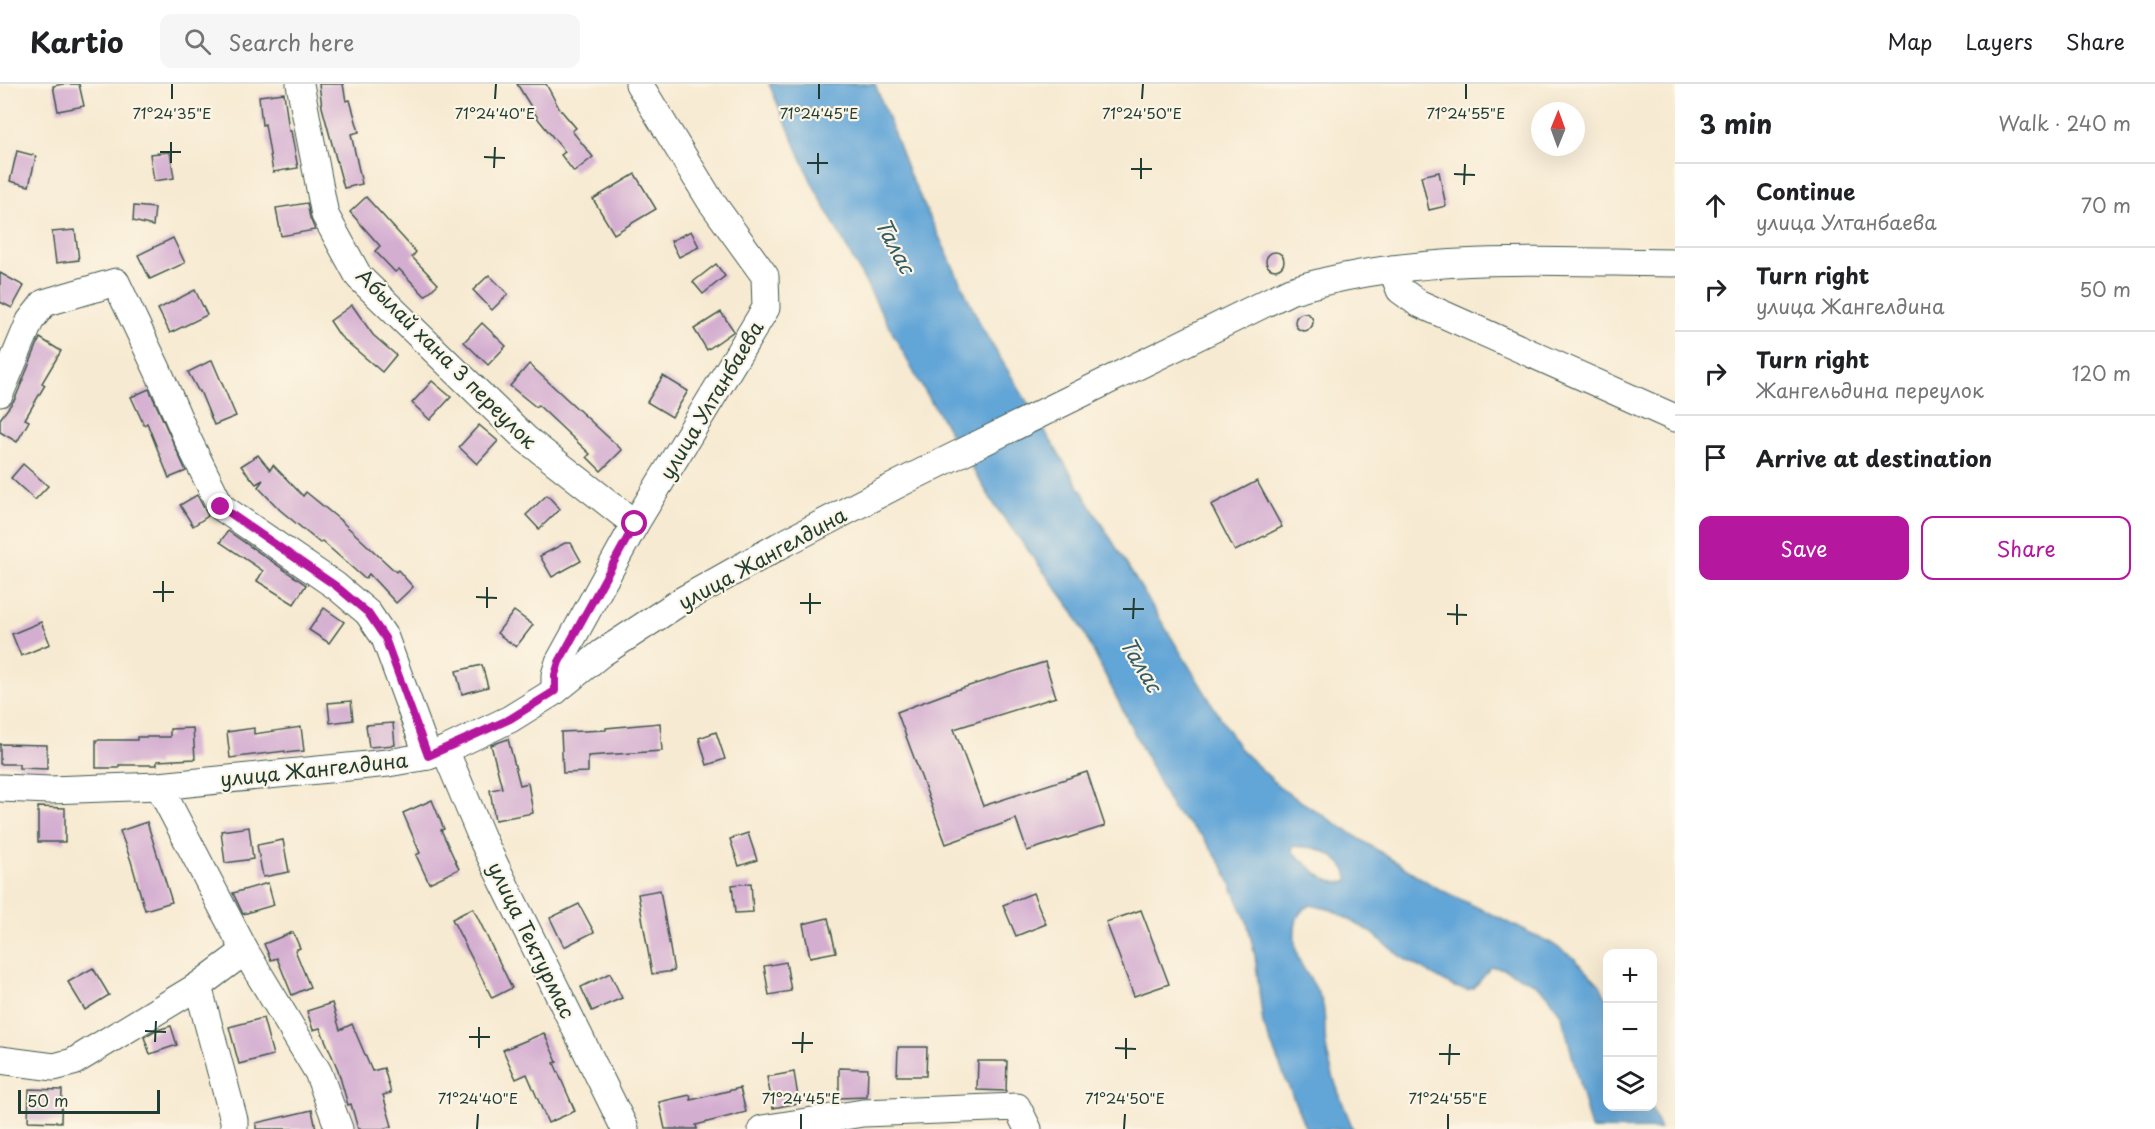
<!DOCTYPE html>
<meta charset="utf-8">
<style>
body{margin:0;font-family:"Playpen Sans",sans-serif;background:#f6f6f6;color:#202124}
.controls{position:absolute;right:18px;bottom:18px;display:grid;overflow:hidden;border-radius:12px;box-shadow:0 6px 24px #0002}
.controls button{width:54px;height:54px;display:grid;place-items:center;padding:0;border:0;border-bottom:2px solid #e0e0e0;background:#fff;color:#202124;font:30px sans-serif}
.compass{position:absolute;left:1531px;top:18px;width:54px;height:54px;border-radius:50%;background:#fff;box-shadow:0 6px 24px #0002;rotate:1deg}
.scale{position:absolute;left:18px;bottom:15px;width:142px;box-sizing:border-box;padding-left:6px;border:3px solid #1f3d34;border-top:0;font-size:16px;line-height:21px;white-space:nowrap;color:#1f3d34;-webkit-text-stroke:4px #fcf5e5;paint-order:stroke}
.stop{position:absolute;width:18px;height:18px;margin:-14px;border:4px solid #b5179e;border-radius:50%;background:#fff}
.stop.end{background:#b5179e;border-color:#fff;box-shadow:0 2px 6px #0008}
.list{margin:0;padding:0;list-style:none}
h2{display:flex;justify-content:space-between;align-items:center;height:78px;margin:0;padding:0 24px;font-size:26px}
h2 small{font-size:20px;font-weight:400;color:#757577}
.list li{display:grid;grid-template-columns:39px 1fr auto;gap:18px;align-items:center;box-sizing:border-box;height:84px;padding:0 24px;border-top:2px solid #e0e0e0}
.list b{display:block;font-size:22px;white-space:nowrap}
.list p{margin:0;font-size:20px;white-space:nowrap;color:#757577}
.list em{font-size:20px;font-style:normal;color:#757577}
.actions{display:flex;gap:12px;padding:18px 24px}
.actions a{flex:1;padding:14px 0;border:2px solid #b5179e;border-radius:12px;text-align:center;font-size:21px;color:#b5179e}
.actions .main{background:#b5179e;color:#fff}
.icon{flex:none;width:33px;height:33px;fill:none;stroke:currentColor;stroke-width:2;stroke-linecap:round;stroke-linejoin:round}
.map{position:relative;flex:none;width:1675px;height:1045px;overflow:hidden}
header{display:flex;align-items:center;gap:36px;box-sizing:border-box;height:84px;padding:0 30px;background:#fff;border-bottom:2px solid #e0e0e0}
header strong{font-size:28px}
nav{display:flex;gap:33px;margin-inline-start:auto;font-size:21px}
.search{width:420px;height:54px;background:#f6f6f6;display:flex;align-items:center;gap:15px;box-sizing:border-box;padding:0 21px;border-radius:12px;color:#757577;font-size:22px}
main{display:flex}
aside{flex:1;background:#fff}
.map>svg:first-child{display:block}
</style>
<header>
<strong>Kartio</strong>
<div class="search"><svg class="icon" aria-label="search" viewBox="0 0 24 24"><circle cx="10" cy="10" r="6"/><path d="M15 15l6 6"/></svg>Search here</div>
<nav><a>Map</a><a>Layers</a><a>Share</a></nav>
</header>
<main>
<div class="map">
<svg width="1675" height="1045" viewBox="0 0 1675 1045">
<rect width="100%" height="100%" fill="#fcf5e5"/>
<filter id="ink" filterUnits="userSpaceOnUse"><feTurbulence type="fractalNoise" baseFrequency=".0167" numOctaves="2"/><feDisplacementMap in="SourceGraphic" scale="12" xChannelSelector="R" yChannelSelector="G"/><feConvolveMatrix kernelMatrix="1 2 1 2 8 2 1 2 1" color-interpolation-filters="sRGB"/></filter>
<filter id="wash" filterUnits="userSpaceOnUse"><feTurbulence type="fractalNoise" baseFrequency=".008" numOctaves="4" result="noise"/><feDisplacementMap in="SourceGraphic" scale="24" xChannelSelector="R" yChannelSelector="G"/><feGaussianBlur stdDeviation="1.35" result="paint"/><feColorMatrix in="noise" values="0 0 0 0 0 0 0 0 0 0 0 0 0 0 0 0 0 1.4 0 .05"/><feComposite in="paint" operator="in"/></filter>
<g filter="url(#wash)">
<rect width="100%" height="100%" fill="#f7ead2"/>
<!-- water -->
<path fill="#62a5d7" stroke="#407186" stroke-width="1.5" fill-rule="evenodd" d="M769,0H875L909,89L983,246L1239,664L1283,706L1435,803L1551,859L1575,875L1600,901L1607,916L1608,1022L1651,1023L1660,1045H1591L1562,932L1549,912L1532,898L1501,884L1491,883L1474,904L1467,906L1454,903L1401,873L1371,848L1332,826L1311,821C1299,827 1296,833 1295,846C1292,885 1315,891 1323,921C1326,935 1324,949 1326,962C1331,992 1342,1018 1353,1045H1306L1263,940L1255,872L1247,838L1224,784L1203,753L1173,726L1073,527L996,423L919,298L812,99ZM1294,762C1300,763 1307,763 1314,764C1327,767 1349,781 1348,796C1331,807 1305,779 1293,768L1292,765Z"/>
<g id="blocks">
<!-- building -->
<g fill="#d4aed1">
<path d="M63,0H79L84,22L58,27L53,2Z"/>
<path d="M319,0H343L346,17L350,16L359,48L351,50L362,100L344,104L322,23Z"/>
<path d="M517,0H546L559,24L576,44L572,47L593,73L574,88L561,71L565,68L539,36Z"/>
<path d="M284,9L289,47H291L298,84L273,88L265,40L262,41L259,12Z"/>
<path d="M17,67L36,72L29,102L10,97Z"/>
<path d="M170,68L174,94L154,97L150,70Z"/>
<path d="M1439,88L1446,122L1429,126L1421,92Z"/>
<path d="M635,90L656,125L614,150L593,115Z"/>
<path d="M366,113L416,168L412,173L438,200L425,212L399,185L395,188L375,167L380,162L350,128Z"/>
<path d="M307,119L310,134L315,146L281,152L276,124Z"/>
<path d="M134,122L155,124L153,142L133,137Z"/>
<path d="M75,146L79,176L56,179L52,148Z"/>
<path d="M691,147L699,163L679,173L671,157Z"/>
<path d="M173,154L185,179L150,195L138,171Z"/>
<circle cx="1275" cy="177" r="9"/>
<path d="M716,180L725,192L703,210L693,198Z"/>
<path d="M0,189L24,202L12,224L0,218Z"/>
<path d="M489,191L508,210L492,226L473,206Z"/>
<path d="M195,206L207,231L170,249L158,225Z"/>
<path d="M352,221L373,251L396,271L382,288L340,252L330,237Z"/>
<path d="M721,228L734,247L707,266L694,245Z"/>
<circle cx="1304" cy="238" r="9"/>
<path d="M482,239L506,262L488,281L464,258Z"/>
<path d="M40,254L61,267L42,299L45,301L25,335L29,337L17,358L0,348V335L15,315Z"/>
<path d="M212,276L236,332L214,341L200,307L199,308L188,288Z"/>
<path d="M529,280L622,366L601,387L587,373L590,370L538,321L536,323L510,302Z"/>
<path d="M663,292L688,307L672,333L647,318Z"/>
<path d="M432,297L451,313L430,336L412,319Z"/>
<path d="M149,305L186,387L169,394L147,339L144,341L131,313Z"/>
<path d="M479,341L498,357L477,380L459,363Z"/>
<path d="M258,371L270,386L273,381L303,412L306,408L340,436L396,488L398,486L413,503L396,519L369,490L365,495L322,457L320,459L280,426L258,403L263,396L256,400L241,382Z"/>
<path d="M23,380L48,402L35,416L11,394Z"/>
<path d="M1257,397L1282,443L1235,467L1211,421Z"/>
<path d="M197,411L208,432L193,442L180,421Z"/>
<path d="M547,411L560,425L539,445L526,431Z"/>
<path d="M228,447L306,501L294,520L257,497L263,487L220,458Z"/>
<path d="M565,459H571L581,477L552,493L540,472Z"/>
<path d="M324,524L344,538L329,559L309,546Z"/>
<path d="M514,527L533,541L516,563L497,549Z"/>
<path d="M41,538L50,560L21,572L12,550Z"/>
<path d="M1045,578L1056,613L954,645L983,722L1087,688L1105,742L1027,767L1016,735L946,760L897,628L953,607Z"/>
<path d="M482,581L488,603L462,610L456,587Z"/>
<path d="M351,617L353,636L330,639L328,619Z"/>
<path d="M393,639L395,661L369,663L366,641Z"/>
<path d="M660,639L662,667L588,672V688L563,689L561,648L606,646V644Z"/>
<path d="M301,643L304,667L285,669V667L230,674L227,648L254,644V650Z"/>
<path d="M193,644L195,675L157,677V681H119V684H96V656H137V653H170V645Z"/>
<path d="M716,648L725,675L707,681L699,654Z"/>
<path d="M508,655L520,701L528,699L533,729L495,736L490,706L502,704L491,661Z"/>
<path d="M0,660L47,661V685L19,684V680H0Z"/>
<path d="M432,716L444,745L441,746L459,785L429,799L416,771L420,769L403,729Z"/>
<path d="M38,723L65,724V758H38Z"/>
<path d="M147,738L172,818L145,826L131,777L120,747Z"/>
<path d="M249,743L253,775L225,779L221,747Z"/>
<path d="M748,749L757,776L739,782L730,755Z"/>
<path d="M283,756L289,788L263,793L257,761Z"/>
<path d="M268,799L274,821L243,830L233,809Z"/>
<path d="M751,799L753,828L735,829L732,801Z"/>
<path d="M660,806L674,887L652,890L638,810Z"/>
<path d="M1033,809L1046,840L1016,852L1003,821Z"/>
<path d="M579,820L594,848L564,863L550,834Z"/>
<path d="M473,824L512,904L492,914L452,835Z"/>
<path d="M1141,826L1169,900L1134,912L1106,838Z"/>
<path d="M828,834L836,868L810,873L803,840Z"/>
<path d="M293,848L300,864L295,866L310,903L292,911L277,874L271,876L264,860Z"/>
<path d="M786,878L791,907L769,911L764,882Z"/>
<path d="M93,884L109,911L85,926L68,898Z"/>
<path d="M610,889L622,914L592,927L581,903Z"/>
<path d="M332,919L340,946L352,940L372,987L384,984L391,1009L383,1011L392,1042L382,1045H358L351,1020L348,1021L338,986L320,944L313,946L307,927Z"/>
<path d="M263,934L273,971L239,980L229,943Z"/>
<path d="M171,942L177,961L150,970L144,953L154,947Z"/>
<path d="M544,949L557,978L554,979L575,1027L548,1039L527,990L516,995L503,966Z"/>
<path d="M898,963H927L926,992H897Z"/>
<path d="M978,977H1007L1006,1007L977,1006Z"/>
<path d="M839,984L868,985L867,1013L839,1014Z"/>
<path d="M794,988L799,1019L773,1024L767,993Z"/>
<path d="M740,1004L746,1028L696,1041L697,1045H665L659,1018L690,1011L691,1016Z"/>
<path d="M29,1005L62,1006L61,1038L28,1037Z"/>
<path d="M312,1026L316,1045H256V1039Z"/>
</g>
</g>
</g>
<g filter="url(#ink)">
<use href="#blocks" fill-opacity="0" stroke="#3f574c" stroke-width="1.5"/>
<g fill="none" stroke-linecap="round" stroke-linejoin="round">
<!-- minor casing -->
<g stroke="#3f574c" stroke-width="29">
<g id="minor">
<path d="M300,0L325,131L359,193L526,355L635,440"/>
<path d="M1392,185L1400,206L1418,219L1675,334"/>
<path d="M0,309L30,237L44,219L116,198L158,287L187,354L221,423L336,502L368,529L385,554L428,672"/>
<path d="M555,607V591L559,578L635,440L766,224L765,192L710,116L639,0"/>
<path d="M445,666L484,759L625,1045"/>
<path d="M159,702L245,867L318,988L339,1045"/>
<path d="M0,704L50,706L159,702L388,679L428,672L445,666L510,635L555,607L602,569L683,516L779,462L912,393L1290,207C1413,168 1547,178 1675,179"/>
<path d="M0,976L54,983L73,978L198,902"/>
<path d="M234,1045V1036L198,902L245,867"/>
<path d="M762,1045L863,1029L1017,1023L1028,1045"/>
</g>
</g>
<!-- minor -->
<use href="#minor" stroke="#fff" stroke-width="27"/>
</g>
</g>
<g fill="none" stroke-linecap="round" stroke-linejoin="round" filter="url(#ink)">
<!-- route -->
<path stroke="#b5179e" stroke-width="8" d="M221,423L336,502L368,529L385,554L428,672L510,635L555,607V591L559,578L635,440"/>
</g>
<!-- ticks -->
<path fill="none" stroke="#1f3d34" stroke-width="2" d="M172,15V0M495,15L496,0M819,15V0M1142,15L1143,0M1466,15V0M160,68H181M484,73L505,74M171,79V58M807,79H828M494,84L495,63M1131,85H1152M818,90V69M1454,90L1475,91M1141,95V74M1464,101L1465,80M153,508H174M476,513L497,514M163,518V497M800,519H821M487,524V503M1123,525H1144M810,530V509M1447,530L1467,531M1133,535L1134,514M1457,541V520M145,947L166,948M469,953H490M155,958L156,937M792,959H813M479,964V943M1115,964L1136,965M802,969L803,948M1439,970H1460M1126,975V954M1449,981L1450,960M477,1045L478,1030M801,1045V1030M1124,1045L1125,1030M1448,1045V1030"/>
<g text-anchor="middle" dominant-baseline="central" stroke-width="4.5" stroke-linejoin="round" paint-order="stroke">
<!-- street labels -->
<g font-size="20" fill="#1f3d34" stroke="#fcf5e5">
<text transform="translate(447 274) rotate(45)">Абылай хана 3 переулок</text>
<text transform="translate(711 316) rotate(-59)">улица Ултанбаева</text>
<text transform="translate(762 474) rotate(-29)">улица Жангелдина</text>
<text transform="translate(314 685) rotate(-6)">улица Жангелдина</text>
<text transform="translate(532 856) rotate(64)">улица Тектурмас</text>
</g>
<!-- water labels -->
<g font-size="21" font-style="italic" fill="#335c65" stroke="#fcf5e5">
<text transform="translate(896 161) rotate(62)">Талас</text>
<text transform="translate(1142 580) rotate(59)">Талас</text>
</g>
</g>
<g font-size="15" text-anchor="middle" fill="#1f3d34" stroke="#fcf5e5" stroke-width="4.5" stroke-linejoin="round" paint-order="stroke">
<text x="172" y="35">71°24'35"E</text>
<text x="495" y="35">71°24'40"E</text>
<text x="819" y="35">71°24'45"E</text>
<text x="1142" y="35">71°24'50"E</text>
<text x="1466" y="35">71°24'55"E</text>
<text x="478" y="1020">71°24'40"E</text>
<text x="801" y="1020">71°24'45"E</text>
<text x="1125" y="1020">71°24'50"E</text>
<text x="1448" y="1020">71°24'55"E</text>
</g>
</svg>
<div class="controls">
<button>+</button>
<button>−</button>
<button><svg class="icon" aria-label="layers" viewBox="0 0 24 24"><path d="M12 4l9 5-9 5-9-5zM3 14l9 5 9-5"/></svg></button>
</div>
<svg class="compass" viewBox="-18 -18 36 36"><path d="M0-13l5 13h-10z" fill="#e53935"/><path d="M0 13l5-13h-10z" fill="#757577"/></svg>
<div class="scale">50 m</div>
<div class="stop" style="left:635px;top:440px"></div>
<div class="stop end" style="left:221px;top:423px"></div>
</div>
<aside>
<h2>3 min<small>Walk · 240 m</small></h2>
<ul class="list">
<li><svg class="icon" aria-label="ahead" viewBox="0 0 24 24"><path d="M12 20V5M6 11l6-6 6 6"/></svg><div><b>Continue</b><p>улица Ултанбаева</p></div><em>70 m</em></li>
<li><svg class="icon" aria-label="right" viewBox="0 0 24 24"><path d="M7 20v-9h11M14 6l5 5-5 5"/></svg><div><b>Turn right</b><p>улица Жангелдина</p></div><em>50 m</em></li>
<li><svg class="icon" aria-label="right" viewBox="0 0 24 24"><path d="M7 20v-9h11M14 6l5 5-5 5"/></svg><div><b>Turn right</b><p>Жангельдина переулок</p></div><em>120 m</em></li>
<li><svg class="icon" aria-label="arrive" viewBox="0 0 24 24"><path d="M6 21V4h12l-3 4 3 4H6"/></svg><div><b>Arrive at destination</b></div></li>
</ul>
<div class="actions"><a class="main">Save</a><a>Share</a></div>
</aside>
</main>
